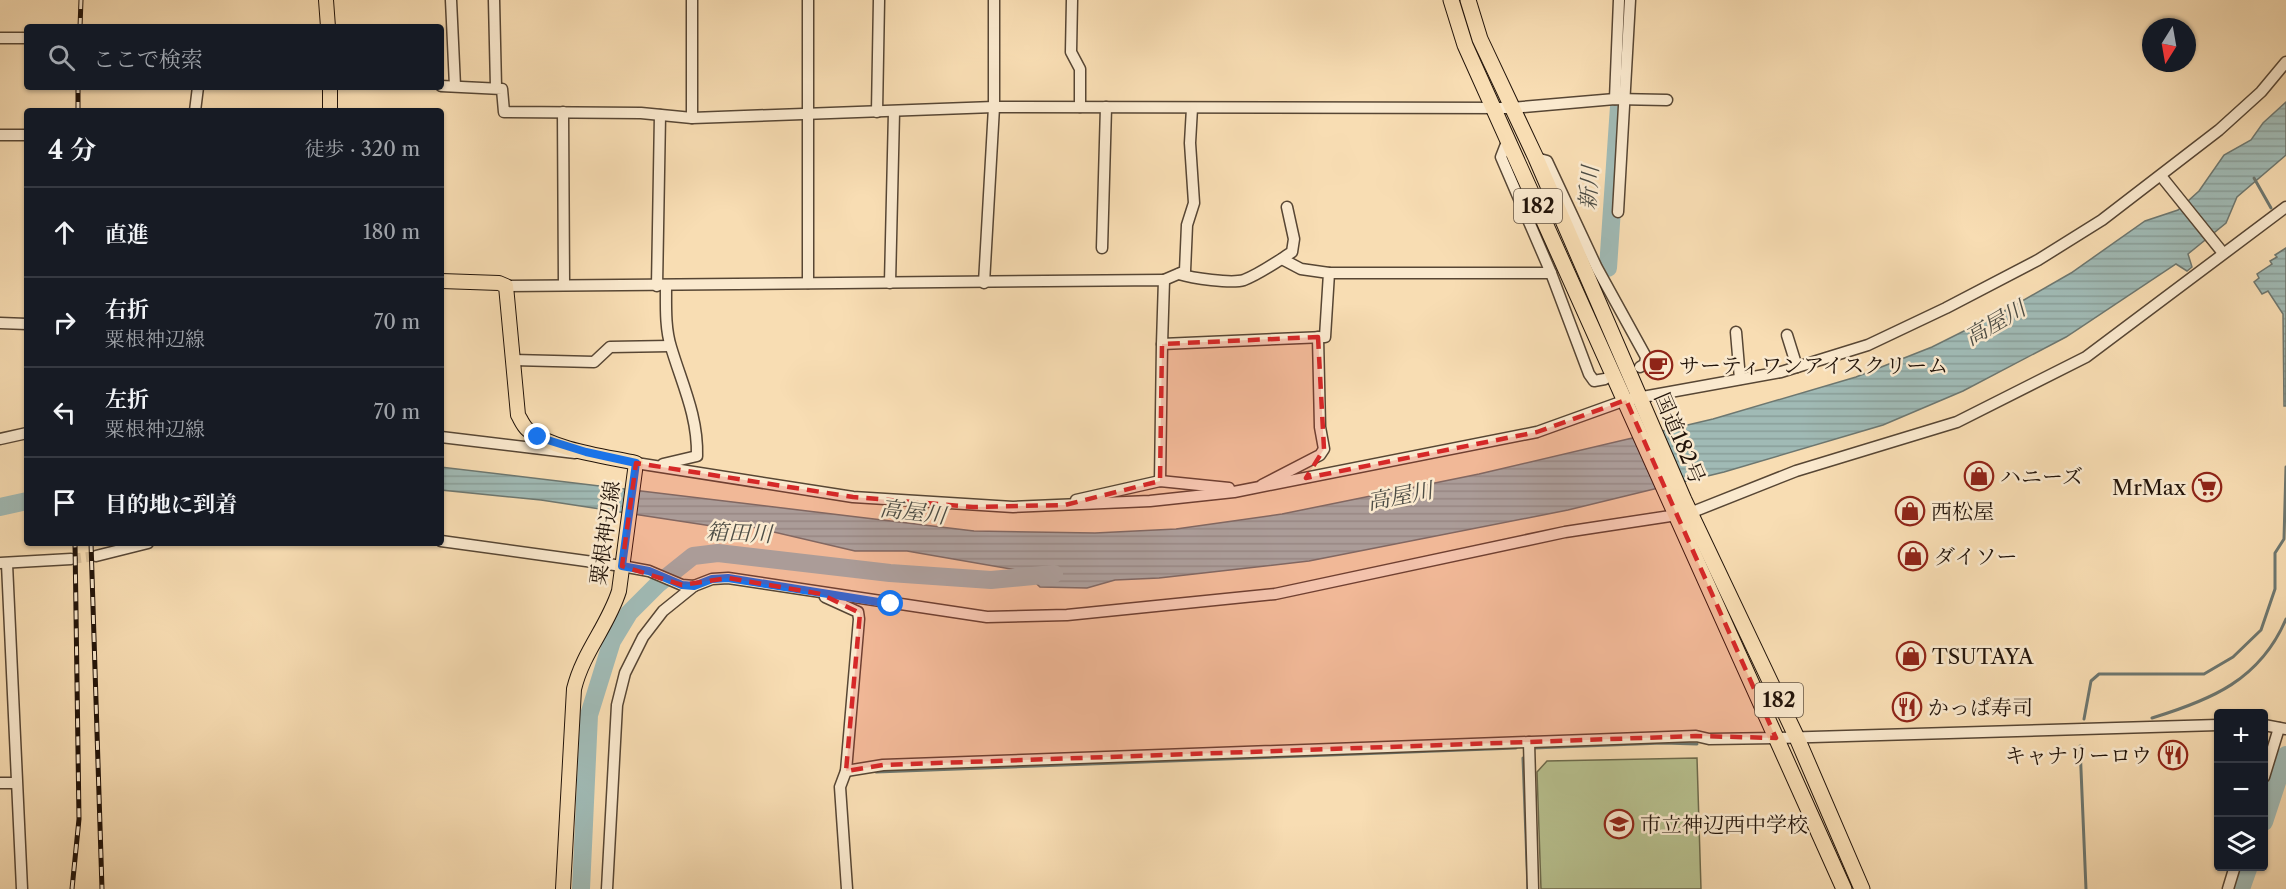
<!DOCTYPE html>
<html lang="ja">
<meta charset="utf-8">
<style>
body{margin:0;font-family:"Libre Caslon Text","Noto Serif JP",serif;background:#242831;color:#f1f3f6}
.controls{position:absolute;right:18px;bottom:18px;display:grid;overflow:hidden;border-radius:6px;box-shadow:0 2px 4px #0004}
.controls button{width:54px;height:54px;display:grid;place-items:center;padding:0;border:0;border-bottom:2px solid #363941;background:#171b24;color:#f1f3f6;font:30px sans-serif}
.compass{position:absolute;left:2142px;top:18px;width:54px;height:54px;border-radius:50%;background:#171b24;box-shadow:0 2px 4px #0004;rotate:191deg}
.stop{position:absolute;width:18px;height:18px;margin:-14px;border:4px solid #1a73e8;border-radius:50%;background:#fff}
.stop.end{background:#1a73e8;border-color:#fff;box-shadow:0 2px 6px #0008}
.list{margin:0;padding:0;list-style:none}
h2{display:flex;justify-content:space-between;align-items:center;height:78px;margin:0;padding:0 24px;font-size:26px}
h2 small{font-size:20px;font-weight:400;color:#9ea1a6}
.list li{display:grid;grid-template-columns:39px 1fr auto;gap:18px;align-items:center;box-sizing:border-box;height:90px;padding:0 24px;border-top:2px solid #363941}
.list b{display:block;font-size:22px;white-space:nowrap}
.list p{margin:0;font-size:20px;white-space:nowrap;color:#9ea1a6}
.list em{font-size:20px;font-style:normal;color:#9ea1a6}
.icon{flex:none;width:33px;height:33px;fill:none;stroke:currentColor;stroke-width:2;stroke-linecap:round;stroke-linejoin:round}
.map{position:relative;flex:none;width:2286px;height:889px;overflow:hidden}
.search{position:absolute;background:#171b24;box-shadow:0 2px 4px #0004;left:24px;top:24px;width:420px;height:66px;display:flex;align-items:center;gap:15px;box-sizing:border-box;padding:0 21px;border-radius:6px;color:#9ea1a6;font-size:22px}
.panel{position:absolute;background:#171b24;box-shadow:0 2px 4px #0004;left:24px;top:108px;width:420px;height:438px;border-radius:6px}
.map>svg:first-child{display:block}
</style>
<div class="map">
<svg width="2286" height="889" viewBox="0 0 2286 889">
<defs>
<pattern id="water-rules" width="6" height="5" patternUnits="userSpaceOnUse" patternTransform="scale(1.5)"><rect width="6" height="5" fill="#a0bab5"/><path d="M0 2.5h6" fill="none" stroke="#8a9f9a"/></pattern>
</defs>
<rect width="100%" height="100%" fill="#f8ddb3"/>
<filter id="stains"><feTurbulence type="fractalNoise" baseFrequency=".00333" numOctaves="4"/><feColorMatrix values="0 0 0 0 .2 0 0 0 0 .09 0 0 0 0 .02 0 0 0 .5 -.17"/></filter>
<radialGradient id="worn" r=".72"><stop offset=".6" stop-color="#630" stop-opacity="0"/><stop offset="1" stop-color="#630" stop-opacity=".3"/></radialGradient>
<!-- park -->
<path fill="#b8c290" stroke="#6c6a4c" stroke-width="1.5" d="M1697,758L1701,889H1541L1537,772L1547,761Z"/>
<!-- water -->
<g fill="url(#water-rules)" stroke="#6d7770" stroke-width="1.5">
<path d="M2286,102V155L2237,197L2226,223L2188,254L2192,267L2187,271L2176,264L2066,337L1963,391L1883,425L1724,472L1568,510L1309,561L1159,578L1115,580L1087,588L1040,587L1023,571L907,551H855L752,527L725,528L541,500L441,490V467L974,531L1095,533L1176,529L1282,514L1479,474L1713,419L1856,377L1932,347L2010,308L2071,273L2145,221L2178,210L2199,191L2224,155L2251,140L2263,123Z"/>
<path d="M2286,248V406H2284L2283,314L2268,291L2262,294L2254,282L2259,278L2257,274L2272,264L2270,261L2277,257L2275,255Z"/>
</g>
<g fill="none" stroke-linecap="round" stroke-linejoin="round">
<!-- stream -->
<g stroke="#6d7770" stroke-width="3">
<path d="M2254,178L2271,208"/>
<path d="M2152,718C2211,700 2260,680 2286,619"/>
<path d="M2084,719L2091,681L2099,674H2204L2233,657L2261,630L2275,589V553L2284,539L2286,467"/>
<path d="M2080,746L2086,889"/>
<path d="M1533,748L1663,743L1697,744"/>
<path d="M1523,758L1528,889"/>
<path d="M876,772L1516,748"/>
</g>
<!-- river -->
<g stroke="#a0bab5" stroke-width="18">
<path d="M1603,268H1608L1619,106"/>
<path d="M0,507L27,501"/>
<path d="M2264,822L2286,755"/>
<path d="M581,889L589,715L612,641L629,613L658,584L693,556L718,553L890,573L991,580L1054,574"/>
<path d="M2241,889L2249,866"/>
</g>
<!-- minor-tunnel -->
<path stroke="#d8bf9a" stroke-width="10" stroke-dasharray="10 5" stroke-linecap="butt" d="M71,559L96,556"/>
<!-- minor casing -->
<g stroke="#574634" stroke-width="13">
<g id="minor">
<path d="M451,0L455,86"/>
<path d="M494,0L496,87"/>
<path d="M692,0V118"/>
<path d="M1072,0L1071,52L1080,69V107"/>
<path d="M0,38H27"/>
<path d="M441,86L502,89L504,112L641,113L692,118L994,107L1511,108L1615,99L1667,100"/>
<path d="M1615,99L1619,0"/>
<path d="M195,111L198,87"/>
<path d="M563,112L564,284"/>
<path d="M877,112L879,0"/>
<path d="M0,135H27"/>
<path d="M1508,139L1501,157L1551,273L1589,374L1594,381L1605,379"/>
<path d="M1536,158L1547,161L1597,268L1646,357L1645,364L1640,367"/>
<path d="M2161,176L2223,253"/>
<path d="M1618,212L1630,0"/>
<path d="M1102,248L1106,107"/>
<path d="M1329,273H1551"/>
<path d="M1179,274C1192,278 1231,284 1244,280C1260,274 1278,261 1292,252L1294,239L1287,207"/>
<path d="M1164,280L1185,271L1187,225L1194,203L1190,143L1192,108"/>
<path d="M808,283V0"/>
<path d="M890,283L894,112"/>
<path d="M984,283L994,107V0"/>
<path d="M506,286L1164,280L1162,344L1325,337L1329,273L1301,269L1282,259"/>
<path d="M657,286L660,115"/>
<path d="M0,323L27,324"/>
<path d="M1736,332L1740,379"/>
<path d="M1787,335L1797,367"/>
<path d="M513,360L594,362L610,347L670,346"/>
<path d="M441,437L575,453"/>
<path d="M0,439L27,433"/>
<path d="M636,463L853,497L1013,507L1150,501L1234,492L1537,432L1626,400L1781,372L1868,345L1946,308L2038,260L2102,220L2219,130L2261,92L2286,62"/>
<path d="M663,464L697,456C698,416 682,384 671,347C665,328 666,306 666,286"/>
<path d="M1160,481L1162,344"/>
<path d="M1262,485L1320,455L1324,449L1320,427L1318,337"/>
<path d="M1076,500L1160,481L1229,488"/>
<path d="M441,541L622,566L649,571L682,585L694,586L712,579L728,578L987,617L1067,615L1275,594L1565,532L1690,513L1796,471L1957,422L2086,357L2286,207"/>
<path d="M96,556L148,543"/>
<path d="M0,563L71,559"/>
<path d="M7,564L22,889"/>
<path d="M825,597L858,612L859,619L846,771L840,787L847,889"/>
<path d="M2264,725L2286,729"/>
<path d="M1529,742L1533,889"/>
<path d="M846,771L883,765L1696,736L1709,739L1776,738L2218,725"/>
<path d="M2264,777L2279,728"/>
<path d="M0,783H16"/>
<path d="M607,889L617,705L625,673L643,637L663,611L694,586"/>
<path d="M2228,889L2235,866"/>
</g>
</g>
<!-- major casing -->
<g stroke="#211309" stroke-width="16">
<g id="major">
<path d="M326,0L328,27"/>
<path d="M330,87V111"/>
<path d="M441,281L499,283L506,286L518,415C521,420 523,426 528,430C554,450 604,456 636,463L619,591C608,626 583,652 574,689L563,889"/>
</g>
</g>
<!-- highway casing -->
<g stroke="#211309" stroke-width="17">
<g id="highway">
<path d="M1451,0L1465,45L1844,889"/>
<path d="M1468,0L1480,39L1536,158L1684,500L1797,738L1862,889"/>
</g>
</g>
<!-- minor -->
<use href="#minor" stroke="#fae9ce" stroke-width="10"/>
<!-- major -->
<use href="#major" stroke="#f8ddb3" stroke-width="14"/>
<!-- highway -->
<use href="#highway" stroke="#f8ddb3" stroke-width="15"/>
<!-- rail casing -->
<g stroke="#211309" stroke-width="5">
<g id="rail">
<path d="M80,27L81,0"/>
<path d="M78,111V87"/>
<path d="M91,543L102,889"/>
<path d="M72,889L79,819L75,543"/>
</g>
</g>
<!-- rail -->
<use href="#rail" stroke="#fae9ce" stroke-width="3" stroke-dasharray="9" stroke-linecap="butt"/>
</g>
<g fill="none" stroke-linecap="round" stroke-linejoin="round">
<!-- route -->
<path stroke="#1a73e8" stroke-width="8" d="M538,437L586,452L636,463L622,566L649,571L682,585L694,586L712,579L728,578L891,604"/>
</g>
<!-- marked area -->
<path fill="#d62828" fill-opacity="0.2" stroke="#d62828" stroke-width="4.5" stroke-dasharray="12 8" stroke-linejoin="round" d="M1318,337L1324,449L1306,478L1537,432L1626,400L1776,738L1696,736L883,765L846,771L860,613L821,594L728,578L682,585L622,566L636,463L853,497L973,507L1065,505L1160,481L1162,344Z"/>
<!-- icons -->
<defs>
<g id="cafe-ring" transform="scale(1.5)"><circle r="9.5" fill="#fae9ce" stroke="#8f2418" stroke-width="1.5"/><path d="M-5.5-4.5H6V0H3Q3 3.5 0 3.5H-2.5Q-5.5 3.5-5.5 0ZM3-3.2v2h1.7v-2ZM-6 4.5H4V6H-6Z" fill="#8f2418"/></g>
<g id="shop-ring" transform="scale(1.5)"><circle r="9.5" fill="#fae9ce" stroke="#8f2418" stroke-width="1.5"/><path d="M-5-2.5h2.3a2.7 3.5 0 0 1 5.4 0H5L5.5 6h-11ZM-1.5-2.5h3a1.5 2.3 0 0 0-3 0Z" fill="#8f2418"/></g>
<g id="supermarket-ring" transform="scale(1.5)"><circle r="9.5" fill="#fae9ce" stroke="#8f2418" stroke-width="1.5"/><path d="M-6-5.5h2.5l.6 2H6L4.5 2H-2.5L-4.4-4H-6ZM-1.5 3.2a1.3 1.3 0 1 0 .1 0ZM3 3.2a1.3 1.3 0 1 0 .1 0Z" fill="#8f2418"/></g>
<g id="restaurant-ring" transform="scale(1.5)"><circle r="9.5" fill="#fae9ce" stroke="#8f2418" stroke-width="1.5"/><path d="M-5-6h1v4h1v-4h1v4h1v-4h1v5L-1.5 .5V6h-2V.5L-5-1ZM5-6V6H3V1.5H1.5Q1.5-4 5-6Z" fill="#8f2418"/></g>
<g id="school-ring" transform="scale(1.5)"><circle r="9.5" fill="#fae9ce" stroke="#8f2418" stroke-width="1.5"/><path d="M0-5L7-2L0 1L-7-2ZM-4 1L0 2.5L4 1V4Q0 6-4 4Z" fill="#8f2418"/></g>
</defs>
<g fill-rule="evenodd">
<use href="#cafe-ring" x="1658" y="365"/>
<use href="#shop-ring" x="1979" y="476"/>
<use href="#supermarket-ring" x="2207" y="487"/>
<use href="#shop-ring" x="1910" y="511"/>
<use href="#shop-ring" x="1913" y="556"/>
<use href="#shop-ring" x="1911" y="656"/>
<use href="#restaurant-ring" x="1907" y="707"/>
<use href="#restaurant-ring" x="2173" y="755"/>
<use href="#school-ring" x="1619" y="824"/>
</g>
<g text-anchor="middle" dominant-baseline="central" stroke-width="5" stroke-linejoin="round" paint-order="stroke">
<!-- shield labels -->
<g fill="#fae9ce" stroke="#625344" stroke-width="1.5">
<rect x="1514" y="189" width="48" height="34" rx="4.5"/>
<rect x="1755" y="683" width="48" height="34" rx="4.5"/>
</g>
<g font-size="20" font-weight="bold" fill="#211309">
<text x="1538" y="206">182</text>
<text x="1779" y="700">182</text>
</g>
<!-- poi labels -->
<g font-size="21" fill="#211309" stroke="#fae9ce" text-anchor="start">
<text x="1679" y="365">サーティワンアイスクリーム</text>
<text x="2000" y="476">ハニーズ</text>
<text x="2186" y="487" text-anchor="end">MrMax</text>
<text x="1931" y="511">西松屋</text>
<text x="1934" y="556">ダイソー</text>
<text x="1932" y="656">TSUTAYA</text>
<text x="1928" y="707">かっぱ寿司</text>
<text x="2152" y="755" text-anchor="end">キャナリーロウ</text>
<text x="1640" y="824">市立神辺西中学校</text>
</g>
<!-- street labels -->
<g font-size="21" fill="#211309" stroke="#fae9ce">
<text transform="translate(1680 438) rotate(67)">国道182号</text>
<text transform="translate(605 533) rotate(-82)">粟根神辺線</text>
</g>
<!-- water labels -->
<g font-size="22" font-style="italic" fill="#4d4d45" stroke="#fae9ce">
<text transform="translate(1589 188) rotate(-86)">新川</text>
<text transform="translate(1995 323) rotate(-30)">高屋川</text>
<text transform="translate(1400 496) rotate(-11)">高屋川</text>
<text transform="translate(913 512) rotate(7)">高屋川</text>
<text transform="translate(739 533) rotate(2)">箱田川</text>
</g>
</g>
<rect width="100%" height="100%" filter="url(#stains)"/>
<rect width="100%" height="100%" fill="url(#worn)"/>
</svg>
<div class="controls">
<button>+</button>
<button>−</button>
<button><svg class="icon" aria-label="layers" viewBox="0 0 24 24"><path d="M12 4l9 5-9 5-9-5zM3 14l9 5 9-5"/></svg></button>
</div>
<svg class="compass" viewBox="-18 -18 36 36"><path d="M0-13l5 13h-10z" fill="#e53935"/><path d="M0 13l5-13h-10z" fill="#9ea1a6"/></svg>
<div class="stop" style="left:891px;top:604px"></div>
<div class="stop end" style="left:538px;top:437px"></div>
<div class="search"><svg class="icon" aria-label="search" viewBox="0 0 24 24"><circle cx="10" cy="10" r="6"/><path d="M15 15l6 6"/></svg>ここで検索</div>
<section class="panel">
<h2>4 分<small>徒歩 · 320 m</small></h2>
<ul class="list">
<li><svg class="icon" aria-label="ahead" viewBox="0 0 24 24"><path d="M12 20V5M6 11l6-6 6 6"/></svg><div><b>直進</b></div><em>180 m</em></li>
<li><svg class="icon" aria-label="right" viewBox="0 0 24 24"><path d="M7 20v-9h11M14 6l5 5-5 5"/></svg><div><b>右折</b><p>粟根神辺線</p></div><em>70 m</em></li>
<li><svg class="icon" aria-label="left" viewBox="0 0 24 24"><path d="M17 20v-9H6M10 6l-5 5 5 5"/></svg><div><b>左折</b><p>粟根神辺線</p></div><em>70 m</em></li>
<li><svg class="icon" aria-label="arrive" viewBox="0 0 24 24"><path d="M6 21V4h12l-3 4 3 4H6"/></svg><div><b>目的地に到着</b></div></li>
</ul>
</section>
</div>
